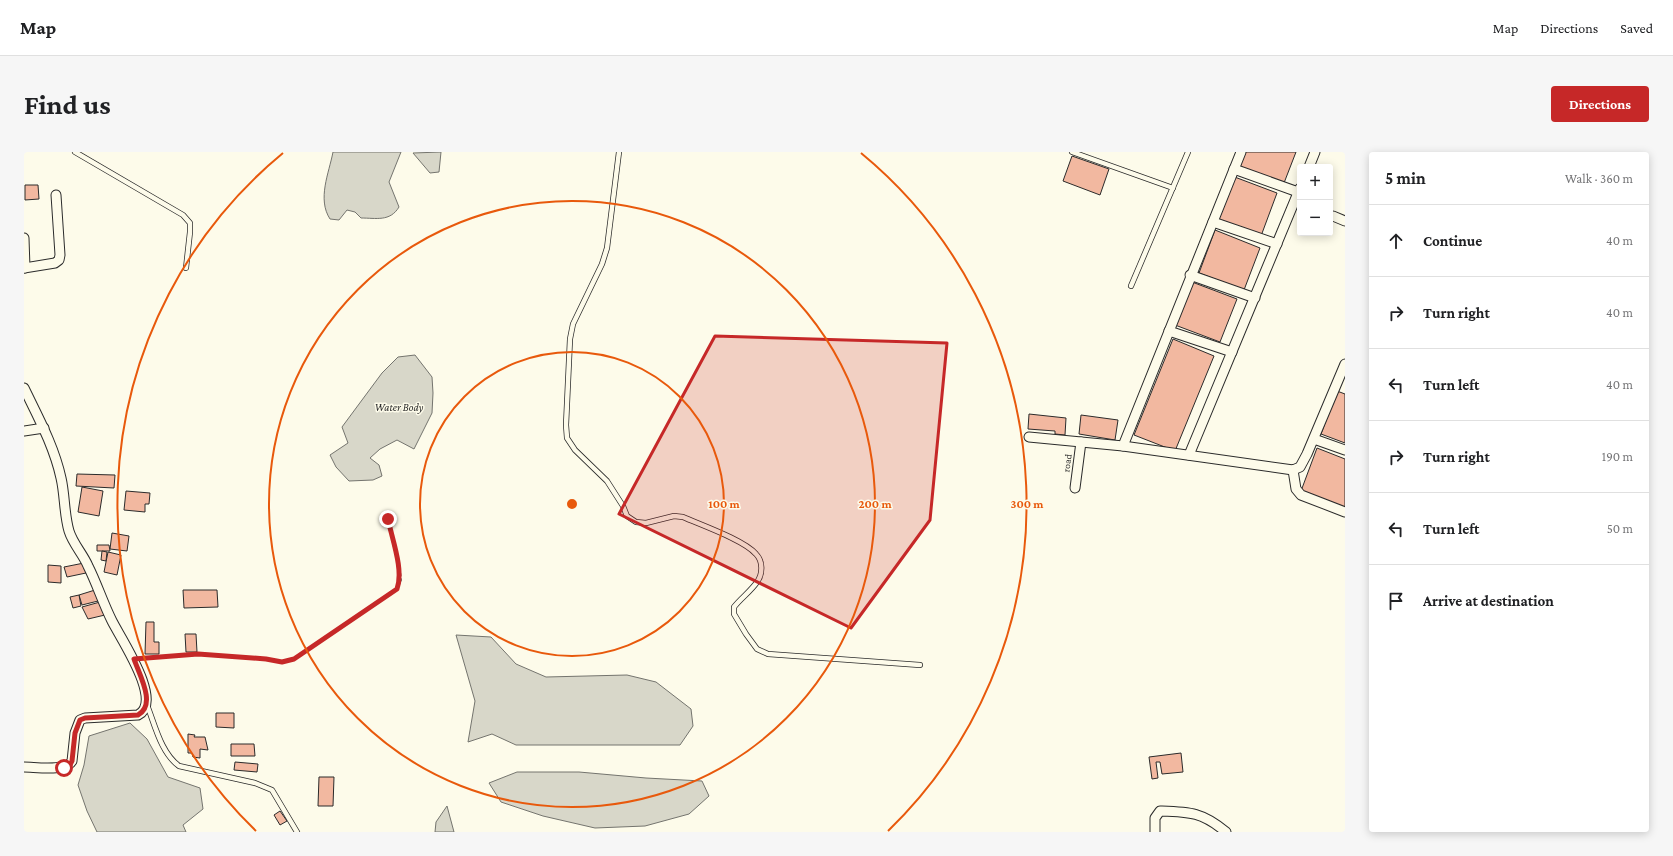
<!DOCTYPE html>
<meta charset="utf-8">
<style>
body{margin:0;font-family:"Crimson Pro",serif;background:#f6f6f6;color:#202124}
.controls{position:absolute;right:12px;top:12px;display:grid;overflow:hidden;border-radius:4px;box-shadow:0 2px 10px #0003}
.controls button{width:36px;height:36px;display:grid;place-items:center;padding:0;border:0;border-bottom:1px solid #e0e0e0;background:#fff;color:#202124;font:20px sans-serif}
.stop{position:absolute;width:12px;height:12px;margin:-9px;border:3px solid #c62828;border-radius:50%;background:#fff}
.stop.end{background:#c62828;border-color:#fff;box-shadow:0 1px 4px #0008}
.list{margin:0;padding:0;list-style:none}
h2{display:flex;justify-content:space-between;align-items:center;height:52px;margin:0;padding:0 16px;font-size:17px}
h2 small{font-size:13px;font-weight:400;color:#757577}
.list li{display:grid;grid-template-columns:26px 1fr auto;gap:12px;align-items:center;box-sizing:border-box;height:72px;padding:0 16px;border-top:1px solid #e0e0e0}
.list b{display:block;font-size:15px;white-space:nowrap}
.list em{font-size:13px;font-style:normal;color:#757577}
.icon{flex:none;width:22px;height:22px;fill:none;stroke:currentColor;stroke-width:2;stroke-linecap:round;stroke-linejoin:round}
.map{position:relative;flex:none;width:1321px;height:680px;overflow:hidden;border-radius:4px}
header{display:flex;align-items:center;gap:24px;box-sizing:border-box;height:56px;padding:0 20px;background:#fff;border-bottom:1px solid #e0e0e0}
header strong{font-size:19px}
nav{display:flex;gap:22px;margin-inline-start:auto;font-size:14px}
.intro{display:flex;align-items:center;justify-content:space-between;box-sizing:border-box;height:96px;padding:0 24px}
h1{margin:0;font-size:28px}
.button{padding:10px 18px;border-radius:4px;background:#c62828;color:#fff;font-size:14px;font-weight:700}
main{display:flex;gap:24px;padding:0 24px}
aside{flex:1;background:#fff;border-radius:4px;box-shadow:0 2px 10px #0003}
.map>svg:first-child{display:block}
</style>
<header>
<strong>Map</strong>
<nav><a>Map</a><a>Directions</a><a>Saved</a></nav>
</header>
<div class="intro"><h1>Find us</h1><a class="button">Directions</a></div>
<main>
<div class="map">
<svg width="1321" height="680" viewBox="0 0 1321 680">
<rect width="100%" height="100%" fill="#fdfbea"/>
<!-- water -->
<g fill="#d8d7c9" stroke="#74746e">
<path d="M309,0H377L365,30L375,55C366,70 352,66 337,66L331,60L323,58L315,68L306,67C293,47 305,21 309,0Z"/>
<path d="M417,0L415,20L406,21L389,1Z"/>
<path d="M391,203L408,225L409,241L408,261L390,297L373,288L356,297L346,306L355,313L358,324L349,328L325,329L312,315L306,303L324,291L318,275L358,221L374,205Z"/>
<path d="M432,483L467,485L492,512L522,525L603,523L632,530L667,557L669,574L656,593H492L468,582L444,590L451,549Z"/>
<path d="M106,571L123,587L144,625L176,636L179,657L159,673L162,680H73L63,659L54,633L60,613L65,584Z"/>
<path d="M493,620H555L622,626L678,629L685,644L665,662L621,674L571,676L519,664L477,650L465,631Z"/>
<path d="M423,654L430,680H411L412,670Z"/>
</g>
<!-- building -->
<g fill="#f2b8a0" stroke="#2b2b2b">
<path d="M1220,0H1272L1260,31L1215,14Z"/>
<path d="M1048,4L1085,17L1076,43L1039,29Z"/>
<path d="M1208,24L1253,41L1237,84L1192,67Z"/>
<path d="M1,33H14L15,47L1,48Z"/>
<path d="M1191,78L1236,96L1220,138L1175,121Z"/>
<path d="M1168,130L1213,147L1196,190L1151,173Z"/>
<path d="M1149,187L1190,204L1151,299L1110,283Z"/>
<path d="M1313,239L1321,242V291L1297,282Z"/>
<path d="M1005,262L1042,266L1041,283L1031,282V279L1004,277Z"/>
<path d="M1057,263L1094,268L1091,288L1055,282Z"/>
<path d="M1293,296L1321,307V356L1277,339Z"/>
<path d="M53,322L91,323L90,336L52,334Z"/>
<path d="M58,335L79,339L75,364L54,360Z"/>
<path d="M102,339L126,341L125,352H121V360L100,358Z"/>
<path d="M88,381L105,384L103,399L86,397Z"/>
<path d="M73,393H85L86,399H73Z"/>
<path d="M78,399L83,400L82,409L77,408Z"/>
<path d="M84,400L97,403L93,423L80,420Z"/>
<path d="M60,411L62,421L43,425L40,415Z"/>
<path d="M24,413L37,414V431L24,430Z"/>
<path d="M71,438L74,449L58,453L55,443Z"/>
<path d="M159,438H193L194,455L160,456Z"/>
<path d="M55,443L57,454L49,456L46,445Z"/>
<path d="M76,450L81,463L64,467L58,455Z"/>
<path d="M122,470H130V490H135V502H121Z"/>
<path d="M161,482H172L173,500H162Z"/>
<path d="M192,561H210V576L192,575Z"/>
<path d="M164,582L171,583L170,585H181L184,598L176,597V606L169,605L168,601H164Z"/>
<path d="M207,592H230L231,604H207Z"/>
<path d="M1157,601L1159,620L1138,622L1136,610H1132L1134,626L1128,627L1125,605Z"/>
<path d="M211,610L234,612L233,620L210,618Z"/>
<path d="M295,625H310L309,654H294Z"/>
<path d="M256,659L263,669L256,673L250,663Z"/>
</g>
<g fill="none" stroke-linecap="round" stroke-linejoin="round">
<!-- service casing -->
<g stroke="#2b2b2b" stroke-width="6">
<g id="service">
<path d="M51,0L159,63L166,71V80L162,116"/>
<path d="M595,0L583,96L578,112L549,172L546,187L542,273L543,286L551,298L583,329L599,354L603,364L612,370L622,371L650,364L659,365C677,373 720,388 732,402C739,409 739,422 733,430C727,439 717,446 710,455V462L722,482L733,497L744,502L896,513"/>
<path d="M1048,0L1149,36"/>
<path d="M1107,134L1164,0"/>
<path d="M123,553C131,573 137,601 155,614L231,631L248,638L273,680"/>
</g>
</g>
<!-- minor casing -->
<g stroke="#2b2b2b" stroke-width="11">
<g id="minor">
<path d="M1285,15L1291,0"/>
<path d="M1210,17L1274,40"/>
<path d="M1309,64L1321,69"/>
<path d="M1189,70L1253,92"/>
<path d="M0,86L1,116"/>
<path d="M0,116L31,111L35,108L36,103L32,43"/>
<path d="M1166,123L1231,146"/>
<path d="M1145,179L1208,200"/>
<path d="M0,236C14,265 30,294 37,326C41,343 40,362 45,379C49,392 59,402 64,414C73,432 79,451 88,469C97,487 140,550 114,563L61,566L56,568L51,581L48,609C42,620 12,615 0,615"/>
<path d="M0,279L20,276"/>
<path d="M1005,285L1099,294L1269,318L1276,315L1283,302L1321,212"/>
<path d="M1290,287L1321,298"/>
<path d="M1099,294L1217,0"/>
<path d="M1165,303L1276,36"/>
<path d="M1269,318L1272,337L1277,343L1321,360"/>
<path d="M1051,336L1057,290"/>
<path d="M1131,680V666L1136,659C1166,660 1178,660 1202,680"/>
</g>
</g>
<!-- path -->
<path stroke="#6a6964" stroke-width="2" stroke-dasharray="3 2" stroke-linecap="butt" d="M119,506L174,502L242,507L258,510L270,507L373,437L377,428L376,419L363,367"/>
<!-- service -->
<use href="#service" stroke="#fdfbea" stroke-width="4.5"/>
<!-- minor -->
<use href="#minor" stroke="#fdfbea" stroke-width="9"/>
</g>
<g fill="none" stroke-linecap="round" stroke-linejoin="round">
<!-- route -->
<path stroke="#c62828" stroke-width="5" d="M40,616L46,613L48,609L51,581L56,568L61,566L114,563C133,553 115,522 110,507L174,502L242,507L258,510L270,507L373,437C380,418 368,387 364,367"/>
</g>
<!-- marked area -->
<path fill="#c62828" fill-opacity="0.2" stroke="#c62828" stroke-width="3" stroke-linejoin="round" d="M691,184L923,191L906,368L827,476L595,362Z"/>
<!-- distance rings -->
<g fill="none" stroke="#e8590c" stroke-width="2">
<circle cx="548" cy="352" r="152"/>
<circle cx="548" cy="352" r="303"/>
<path d="M232 679A455 455 0 0 1 259 1M837 1A455 455 0 0 1 864 679"/>
</g>
<g text-anchor="middle" dominant-baseline="central" stroke-width="3" stroke-linejoin="round" paint-order="stroke">
<!-- street labels -->
<g font-size="10" fill="#2b2b2b" stroke="#fdfbea">
<text transform="translate(1043 311) rotate(-82)">road</text>
</g>
<!-- water labels -->
<g font-size="11" font-style="italic" fill="#2b2b2b" stroke="#fdfbea">
<text x="375" y="255">Water Body</text>
</g>
</g>
<circle cx="548" cy="352" r="6" fill="#e8590c" stroke="#fdfbea" stroke-width="2"/>
<g font-size="12" text-anchor="middle" font-weight="bold" fill="#e8590c" stroke="#fdfbea" stroke-width="3" stroke-linejoin="round" paint-order="stroke">
<text x="700" y="356">100 m</text>
<text x="851" y="356">200 m</text>
<text x="1003" y="356">300 m</text>
</g>
</svg>
<div class="controls">
<button>+</button>
<button>−</button>
</div>
<div class="stop" style="left:40px;top:616px"></div>
<div class="stop end" style="left:364px;top:367px"></div>
</div>
<aside>
<h2>5 min<small>Walk · 360 m</small></h2>
<ul class="list">
<li><svg class="icon" aria-label="ahead" viewBox="0 0 24 24"><path d="M12 20V5M6 11l6-6 6 6"/></svg><div><b>Continue</b></div><em>40 m</em></li>
<li><svg class="icon" aria-label="right" viewBox="0 0 24 24"><path d="M7 20v-9h11M14 6l5 5-5 5"/></svg><div><b>Turn right</b></div><em>40 m</em></li>
<li><svg class="icon" aria-label="left" viewBox="0 0 24 24"><path d="M17 20v-9H6M10 6l-5 5 5 5"/></svg><div><b>Turn left</b></div><em>40 m</em></li>
<li><svg class="icon" aria-label="right" viewBox="0 0 24 24"><path d="M7 20v-9h11M14 6l5 5-5 5"/></svg><div><b>Turn right</b></div><em>190 m</em></li>
<li><svg class="icon" aria-label="left" viewBox="0 0 24 24"><path d="M17 20v-9H6M10 6l-5 5 5 5"/></svg><div><b>Turn left</b></div><em>50 m</em></li>
<li><svg class="icon" aria-label="arrive" viewBox="0 0 24 24"><path d="M6 21V4h12l-3 4 3 4H6"/></svg><div><b>Arrive at destination</b></div></li>
</ul>
</aside>
</main>
